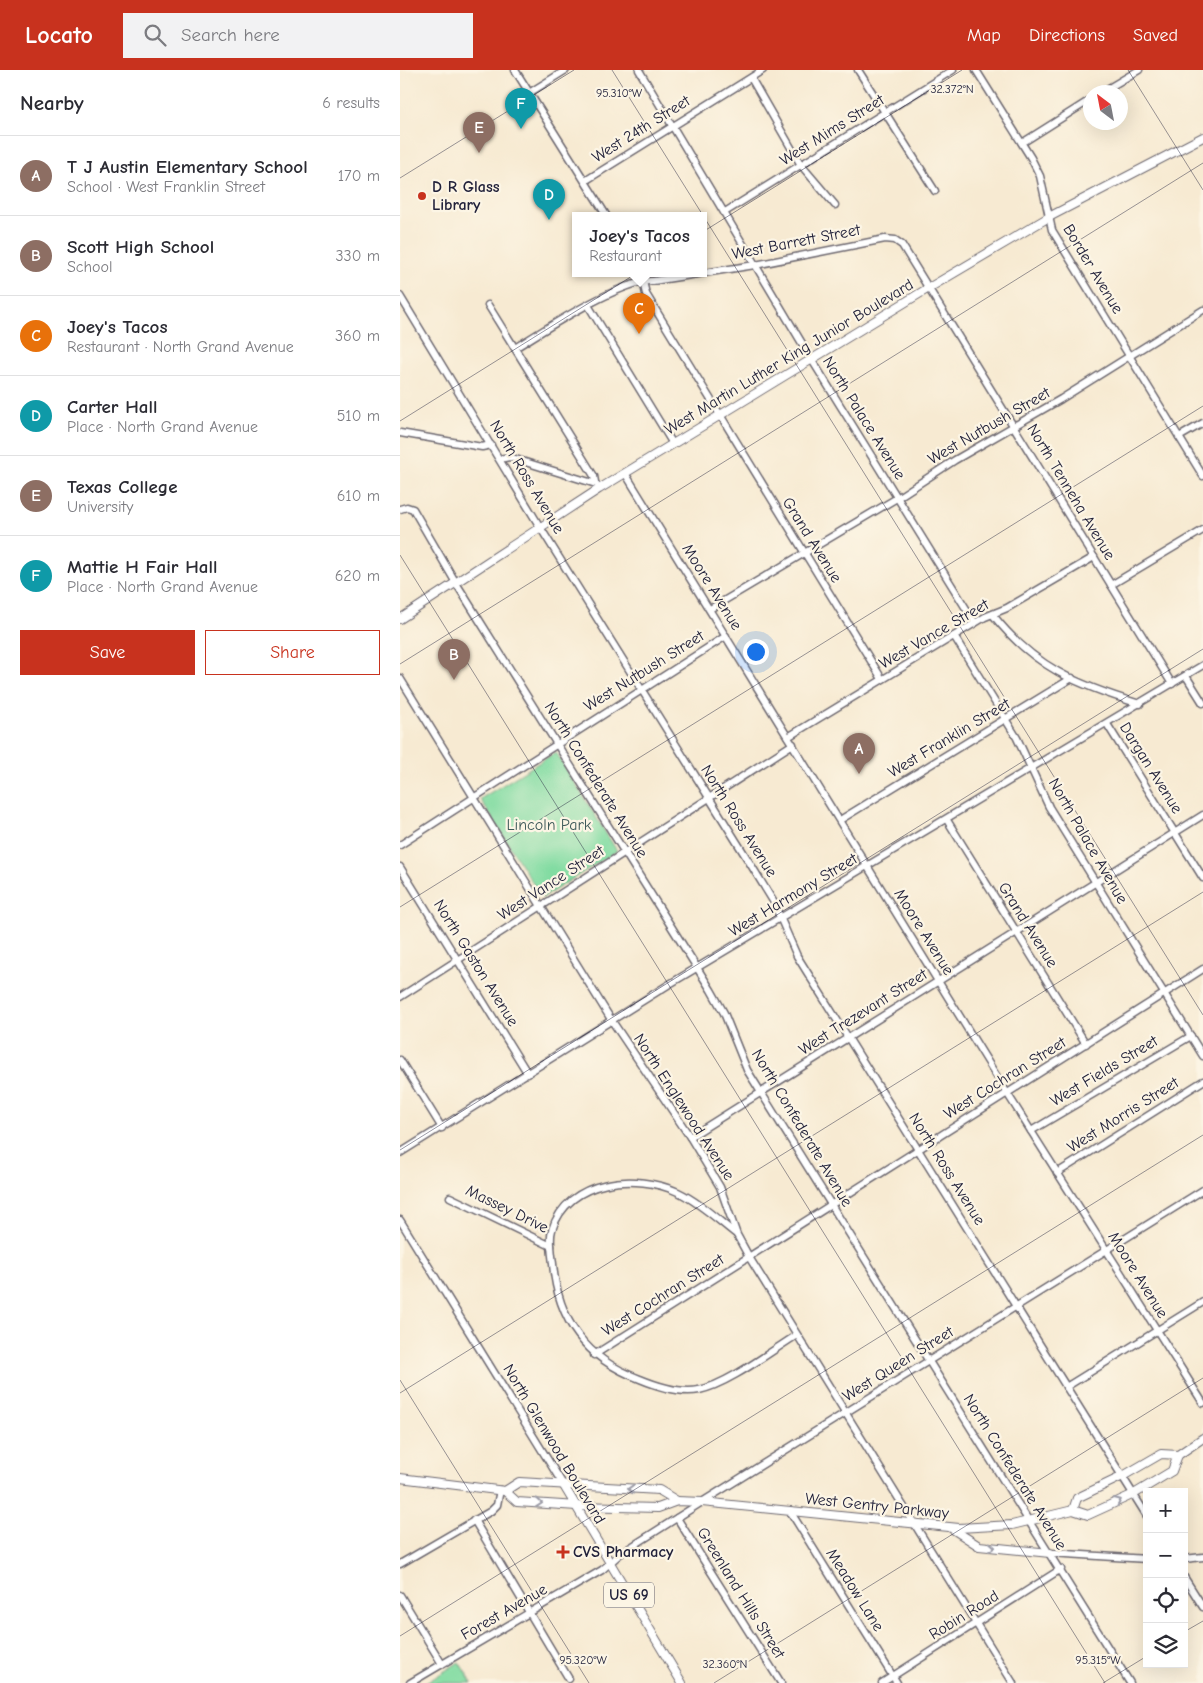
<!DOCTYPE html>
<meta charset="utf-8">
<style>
body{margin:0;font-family:"Comic Neue",sans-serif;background:#f2f2f3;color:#2b2b33}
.controls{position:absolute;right:15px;bottom:15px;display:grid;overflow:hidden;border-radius:0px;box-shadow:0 5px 20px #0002}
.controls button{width:45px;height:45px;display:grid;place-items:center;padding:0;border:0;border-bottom:1px solid #e1e1e2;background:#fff;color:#2b2b33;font:25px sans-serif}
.compass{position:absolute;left:683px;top:15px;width:45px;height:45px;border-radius:50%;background:#fff;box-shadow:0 5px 20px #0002;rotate:328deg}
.you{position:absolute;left:355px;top:581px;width:18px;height:18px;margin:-12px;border:4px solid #fff;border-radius:50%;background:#1a73e8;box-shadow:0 0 0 8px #1a73e833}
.badge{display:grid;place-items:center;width:32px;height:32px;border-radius:50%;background:#c8321e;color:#fff;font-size:16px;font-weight:700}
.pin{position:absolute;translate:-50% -41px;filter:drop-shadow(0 1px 2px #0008)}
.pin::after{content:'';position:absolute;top:26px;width:18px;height:15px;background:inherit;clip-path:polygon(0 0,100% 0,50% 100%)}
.popup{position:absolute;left:172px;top:142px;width:135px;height:65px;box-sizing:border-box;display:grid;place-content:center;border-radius:0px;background:#fff;filter:drop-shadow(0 1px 4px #0005);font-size:16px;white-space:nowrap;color:#7c7c81}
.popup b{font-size:19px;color:#2b2b33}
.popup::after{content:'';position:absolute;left:50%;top:100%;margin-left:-10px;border:10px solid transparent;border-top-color:#fff}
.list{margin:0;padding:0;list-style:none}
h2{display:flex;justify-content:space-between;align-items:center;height:65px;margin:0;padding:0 20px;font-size:21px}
h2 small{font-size:16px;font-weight:400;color:#7c7c81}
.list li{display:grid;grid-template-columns:32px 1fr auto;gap:15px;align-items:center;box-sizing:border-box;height:80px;padding:0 20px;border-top:1px solid #e1e1e2}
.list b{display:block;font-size:19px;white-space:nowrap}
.list p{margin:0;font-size:16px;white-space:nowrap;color:#7c7c81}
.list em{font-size:16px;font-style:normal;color:#7c7c81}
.actions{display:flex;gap:10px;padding:15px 20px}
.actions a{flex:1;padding:11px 0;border:1px solid #c8321e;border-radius:0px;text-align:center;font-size:18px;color:#c8321e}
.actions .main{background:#c8321e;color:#fff}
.icon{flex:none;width:28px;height:28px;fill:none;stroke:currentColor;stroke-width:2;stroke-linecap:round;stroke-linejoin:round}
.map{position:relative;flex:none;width:803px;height:1613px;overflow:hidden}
header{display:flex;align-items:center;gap:30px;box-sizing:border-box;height:70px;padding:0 25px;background:#c8321e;color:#fff}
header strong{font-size:24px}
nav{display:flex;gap:28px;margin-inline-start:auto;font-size:18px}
.search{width:350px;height:45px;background:#f2f2f3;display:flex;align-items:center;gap:12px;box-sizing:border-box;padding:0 18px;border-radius:0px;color:#7c7c81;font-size:19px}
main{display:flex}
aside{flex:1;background:#fff}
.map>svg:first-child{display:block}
</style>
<header>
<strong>Locato</strong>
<div class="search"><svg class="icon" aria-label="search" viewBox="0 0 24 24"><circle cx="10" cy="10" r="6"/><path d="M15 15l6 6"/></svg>Search here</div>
<nav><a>Map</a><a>Directions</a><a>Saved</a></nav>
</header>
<main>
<aside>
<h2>Nearby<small>6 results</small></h2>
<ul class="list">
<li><span class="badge" style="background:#8d6e63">A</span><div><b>T J Austin Elementary School</b><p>School · West Franklin Street</p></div><em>170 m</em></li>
<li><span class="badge" style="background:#8d6e63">B</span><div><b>Scott High School</b><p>School</p></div><em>330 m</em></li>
<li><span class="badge" style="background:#e8710a">C</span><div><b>Joey's Tacos</b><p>Restaurant · North Grand Avenue</p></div><em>360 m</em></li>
<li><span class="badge" style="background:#0f9aa8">D</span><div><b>Carter Hall</b><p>Place · North Grand Avenue</p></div><em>510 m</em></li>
<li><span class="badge" style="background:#8d6e63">E</span><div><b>Texas College</b><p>University</p></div><em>610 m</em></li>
<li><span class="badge" style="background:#0f9aa8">F</span><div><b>Mattie H Fair Hall</b><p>Place · North Grand Avenue</p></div><em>620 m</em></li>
</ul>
<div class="actions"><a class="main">Save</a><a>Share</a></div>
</aside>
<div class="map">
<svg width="803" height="1613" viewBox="0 0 803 1613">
<rect width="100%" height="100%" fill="#fcf5e5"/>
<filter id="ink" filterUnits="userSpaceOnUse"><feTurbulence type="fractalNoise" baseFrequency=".02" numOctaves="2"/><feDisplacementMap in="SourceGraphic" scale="10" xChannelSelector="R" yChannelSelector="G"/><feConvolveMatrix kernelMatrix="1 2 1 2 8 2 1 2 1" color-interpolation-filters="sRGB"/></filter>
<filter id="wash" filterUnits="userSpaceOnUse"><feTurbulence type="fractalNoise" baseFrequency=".0096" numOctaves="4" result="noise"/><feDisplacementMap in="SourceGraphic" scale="20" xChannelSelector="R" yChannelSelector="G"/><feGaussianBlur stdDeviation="1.12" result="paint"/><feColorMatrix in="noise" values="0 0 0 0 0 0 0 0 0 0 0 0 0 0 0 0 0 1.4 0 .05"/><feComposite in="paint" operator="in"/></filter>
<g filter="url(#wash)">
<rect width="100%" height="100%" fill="#f7ead2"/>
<!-- green -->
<g fill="#82dca2" stroke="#527f6e">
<path d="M156,682L217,781L142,828L80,729Z"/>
<path d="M59,1592L72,1613H26Z"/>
</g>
</g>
<g filter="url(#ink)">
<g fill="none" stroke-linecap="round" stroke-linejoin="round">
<!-- minor casing -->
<g stroke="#6d6870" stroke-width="9">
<g id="minor">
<path d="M115,0L206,145"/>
<path d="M239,0L412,290L575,553"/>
<path d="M458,0L535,121"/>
<path d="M576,0L631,88L640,106L652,160L803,406"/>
<path d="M351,8L401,95L435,135"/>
<path d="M702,22L739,0"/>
<path d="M129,23L166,0"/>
<path d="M622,73L690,30"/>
<path d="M185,111L363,0"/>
<path d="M325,142L553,0"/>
<path d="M241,203L246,224L482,609"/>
<path d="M0,226L140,457L348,790L373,831L397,886L747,1446"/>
<path d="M88,235L194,406L195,412"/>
<path d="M188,235L273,374"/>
<path d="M115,278C144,260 222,209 253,211L355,195L485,169L495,170L502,175L772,614"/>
<path d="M0,363L82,377L91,375"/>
<path d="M779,367L803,353"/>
<path d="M100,389L109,387L196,414"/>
<path d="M225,403L607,1023L803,1333"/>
<path d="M0,439L7,437L13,439L56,513L311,920L324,943L347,1000L730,1613"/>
<path d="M711,515L803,460"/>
<path d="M310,539L497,428L555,390L661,329L803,240"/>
<path d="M593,545C634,597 677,615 740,634"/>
<path d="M554,566L617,668L649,737L803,986"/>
<path d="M786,606L803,633"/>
<path d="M0,608L212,951L290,1067L320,1117L337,1165L349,1187L613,1613"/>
<path d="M707,654L803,808"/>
<path d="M388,667L585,547L607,538L694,487"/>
<path d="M440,750L672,608"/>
<path d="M547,750L686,974"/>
<path d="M0,775L326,566"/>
<path d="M0,797L128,1004"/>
<path d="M0,927L393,674"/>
<path d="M0,990L42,1058"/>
<path d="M631,1061L791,966"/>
<path d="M290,1067L803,745"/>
<path d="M0,1083L268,915L803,595"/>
<path d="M657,1103L803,1011"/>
<path d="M50,1127L151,1176"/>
<path d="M0,1150L164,1416"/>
<path d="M336,1164C318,1150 299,1132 278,1122C237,1103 168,1108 152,1160C149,1169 152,1184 153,1194C158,1251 186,1289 240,1309C257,1316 280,1324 299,1320C327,1315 371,1281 397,1265"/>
<path d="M194,1285L803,899"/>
<path d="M666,1317L803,1232"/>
<path d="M390,1441L497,1613"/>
<path d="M277,1448L381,1613"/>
<path d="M74,1450L169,1609"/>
<path d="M650,1483L747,1489"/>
<path d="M784,1489L803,1487"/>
<path d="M0,1494L91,1441L97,1435L100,1420"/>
<path d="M784,1507L803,1537"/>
<path d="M0,1525L42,1594"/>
<path d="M10,1613L202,1500L220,1484L302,1432L803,1120"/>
<path d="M482,1613L661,1499"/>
</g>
</g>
<!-- major casing -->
<g stroke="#6d6870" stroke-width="10">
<g id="major">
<path d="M0,549L199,419L527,219L649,147L803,67"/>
<path d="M0,1408L105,1421L117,1432L177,1436L258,1438L277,1431L302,1432L559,1458L612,1455L673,1440L688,1445L734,1424L772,1401L778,1385L803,1368"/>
<path d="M164,1416L282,1613"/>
<path d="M105,1421L119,1412L259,1420L277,1431"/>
<path d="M673,1440L677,1428L723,1406L761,1384L778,1385"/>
<path d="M551,1458L579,1476L650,1483"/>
</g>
</g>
<!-- minor -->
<use href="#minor" stroke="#fff" stroke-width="6"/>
<!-- major -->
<use href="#major" stroke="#fff" stroke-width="8"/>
</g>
<!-- one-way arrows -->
<defs><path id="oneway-chevron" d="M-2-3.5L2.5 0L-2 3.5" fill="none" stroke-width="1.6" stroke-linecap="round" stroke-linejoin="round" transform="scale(1.25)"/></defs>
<g stroke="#9c9ca7">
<use href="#oneway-chevron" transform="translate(231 1419) rotate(-177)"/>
<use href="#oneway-chevron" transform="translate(718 1431) rotate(-25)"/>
<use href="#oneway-chevron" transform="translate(139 1433) rotate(5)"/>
<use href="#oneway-chevron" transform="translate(592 1477) rotate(5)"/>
</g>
</g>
<!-- ticks -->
<path fill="none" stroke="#22223b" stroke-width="1" stroke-opacity="0.45" d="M212,0L803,945M728,0L803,120M0,108L174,0M0,351L562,0M0,485L705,1613M0,594L803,93M0,837L803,336M0,1080L803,579M0,1310L189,1613M0,1323L803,822M784,1562L803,1551M0,1566L803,1065M314,1613L803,1308M703,1613L747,1586"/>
<!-- markers -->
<g fill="#c8321e" stroke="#fcf5e5" stroke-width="2">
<circle cx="22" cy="126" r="5"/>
<path d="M160.5 1474.5h5v5h5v5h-5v5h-5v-5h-5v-5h5z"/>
</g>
<g text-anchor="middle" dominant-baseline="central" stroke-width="4.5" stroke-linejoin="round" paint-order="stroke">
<!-- shield labels -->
<rect fill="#fcf5e5" stroke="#63616e" stroke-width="1" x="204" y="1512.5" width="50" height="25" rx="4"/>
<g font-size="15" font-weight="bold" fill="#22223b">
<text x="229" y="1525">US 69</text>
</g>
<!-- street labels -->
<g font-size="16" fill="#22223b" stroke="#fcf5e5">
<text transform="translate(241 59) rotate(-32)">West 24th Street</text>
<text transform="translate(432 60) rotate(-32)">West Mims Street</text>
<text transform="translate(396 172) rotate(-11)">West Barrett Street</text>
<text transform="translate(693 199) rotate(59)">Border Avenue</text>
<text transform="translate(389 287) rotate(-31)">West Martin Luther King Junior Boulevard</text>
<text transform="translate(464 348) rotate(58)">North Palace Avenue</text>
<text transform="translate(589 356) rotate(-30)">West Nutbush Street</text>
<text transform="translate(127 407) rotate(59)">North Ross Avenue</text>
<text transform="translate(671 422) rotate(59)">North Tenneha Avenue</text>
<text transform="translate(412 470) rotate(58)">Grand Avenue</text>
<text transform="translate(312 517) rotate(58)">Moore Avenue</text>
<text transform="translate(534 564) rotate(-30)">West Vance Street</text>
<text transform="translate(244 601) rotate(-32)">West Nutbush Street</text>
<text transform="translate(549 668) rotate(-31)">West Franklin Street</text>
<text transform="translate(751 698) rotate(58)">Dargan Avenue</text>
<text transform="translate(196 710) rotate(58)">North Confederate Avenue</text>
<text transform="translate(339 751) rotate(58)">North Ross Avenue</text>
<text transform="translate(688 771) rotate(60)">North Palace Avenue</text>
<text transform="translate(151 813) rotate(-33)">West Vance Street</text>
<text transform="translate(393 825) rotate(-31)">West Harmony Street</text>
<text transform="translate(628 855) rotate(58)">Grand Avenue</text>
<text transform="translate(524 862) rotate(58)">Moore Avenue</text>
<text transform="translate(76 893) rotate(58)">North Gaston Avenue</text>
<text transform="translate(463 942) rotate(-32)">West Trezevant Street</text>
<text transform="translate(704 1001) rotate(-31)">West Fields Street</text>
<text transform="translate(605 1008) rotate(-32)">West Cochran Street</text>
<text transform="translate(284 1037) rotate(57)">North Englewood Avenue</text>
<text transform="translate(723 1045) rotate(-32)">West Morris Street</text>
<text transform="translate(402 1058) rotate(59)">North Confederate Avenue</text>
<text transform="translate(547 1099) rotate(58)">North Ross Avenue</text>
<text transform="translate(107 1139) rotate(26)">Massey Drive</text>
<text transform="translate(738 1205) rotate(58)">Moore Avenue</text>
<text transform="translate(263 1225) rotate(-32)">West Cochran Street</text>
<text transform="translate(498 1294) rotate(-32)">West Queen Street</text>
<text transform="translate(154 1374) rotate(59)">North Glenwood Boulevard</text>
<text transform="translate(615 1402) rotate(58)">North Confederate Avenue</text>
<text transform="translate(477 1436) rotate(6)">West Gentry Parkway</text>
<text transform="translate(455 1520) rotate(58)">Meadow Lane</text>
<text transform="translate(341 1523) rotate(58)">Greenland Hills Street</text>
<text transform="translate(104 1542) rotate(-30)">Forest Avenue</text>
<text transform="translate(564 1545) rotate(-32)">Robin Road</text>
</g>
<!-- poi labels -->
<g font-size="16" font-weight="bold" fill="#22223b" stroke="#fcf5e5" text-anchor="start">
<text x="32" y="117">D R Glass<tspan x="32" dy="18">Library</tspan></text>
<text x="173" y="1482">CVS Pharmacy</text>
</g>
<!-- park labels -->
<g font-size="16" fill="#3f5a5a" stroke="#fcf5e5">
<text x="149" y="755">Lincoln Park</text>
</g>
</g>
<g font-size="12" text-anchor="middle" fill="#22223b" stroke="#fcf5e5" stroke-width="4.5" stroke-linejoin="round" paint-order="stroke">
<text x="552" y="23">32.372°N</text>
<text x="219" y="27">95.310°W</text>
<text x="183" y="1594">95.320°W</text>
<text x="698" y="1594">95.315°W</text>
<text x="325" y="1598">32.360°N</text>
</g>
</svg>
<div class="controls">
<button>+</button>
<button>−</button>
<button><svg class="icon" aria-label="locate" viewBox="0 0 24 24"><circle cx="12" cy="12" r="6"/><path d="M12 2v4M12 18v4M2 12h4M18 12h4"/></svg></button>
<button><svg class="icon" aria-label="layers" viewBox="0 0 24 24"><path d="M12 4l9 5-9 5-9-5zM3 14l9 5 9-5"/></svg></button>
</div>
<svg class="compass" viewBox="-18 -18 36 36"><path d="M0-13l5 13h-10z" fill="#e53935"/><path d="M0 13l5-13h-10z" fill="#7c7c81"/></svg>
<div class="you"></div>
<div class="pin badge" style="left:459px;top:704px;background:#8d6e63">A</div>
<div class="pin badge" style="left:54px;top:610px;background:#8d6e63">B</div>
<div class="pin badge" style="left:239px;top:264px;background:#e8710a">C</div>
<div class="popup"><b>Joey's Tacos</b>Restaurant</div>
<div class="pin badge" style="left:149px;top:150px;background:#0f9aa8">D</div>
<div class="pin badge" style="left:79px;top:83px;background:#8d6e63">E</div>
<div class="pin badge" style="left:121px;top:59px;background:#0f9aa8">F</div>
</div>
</main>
